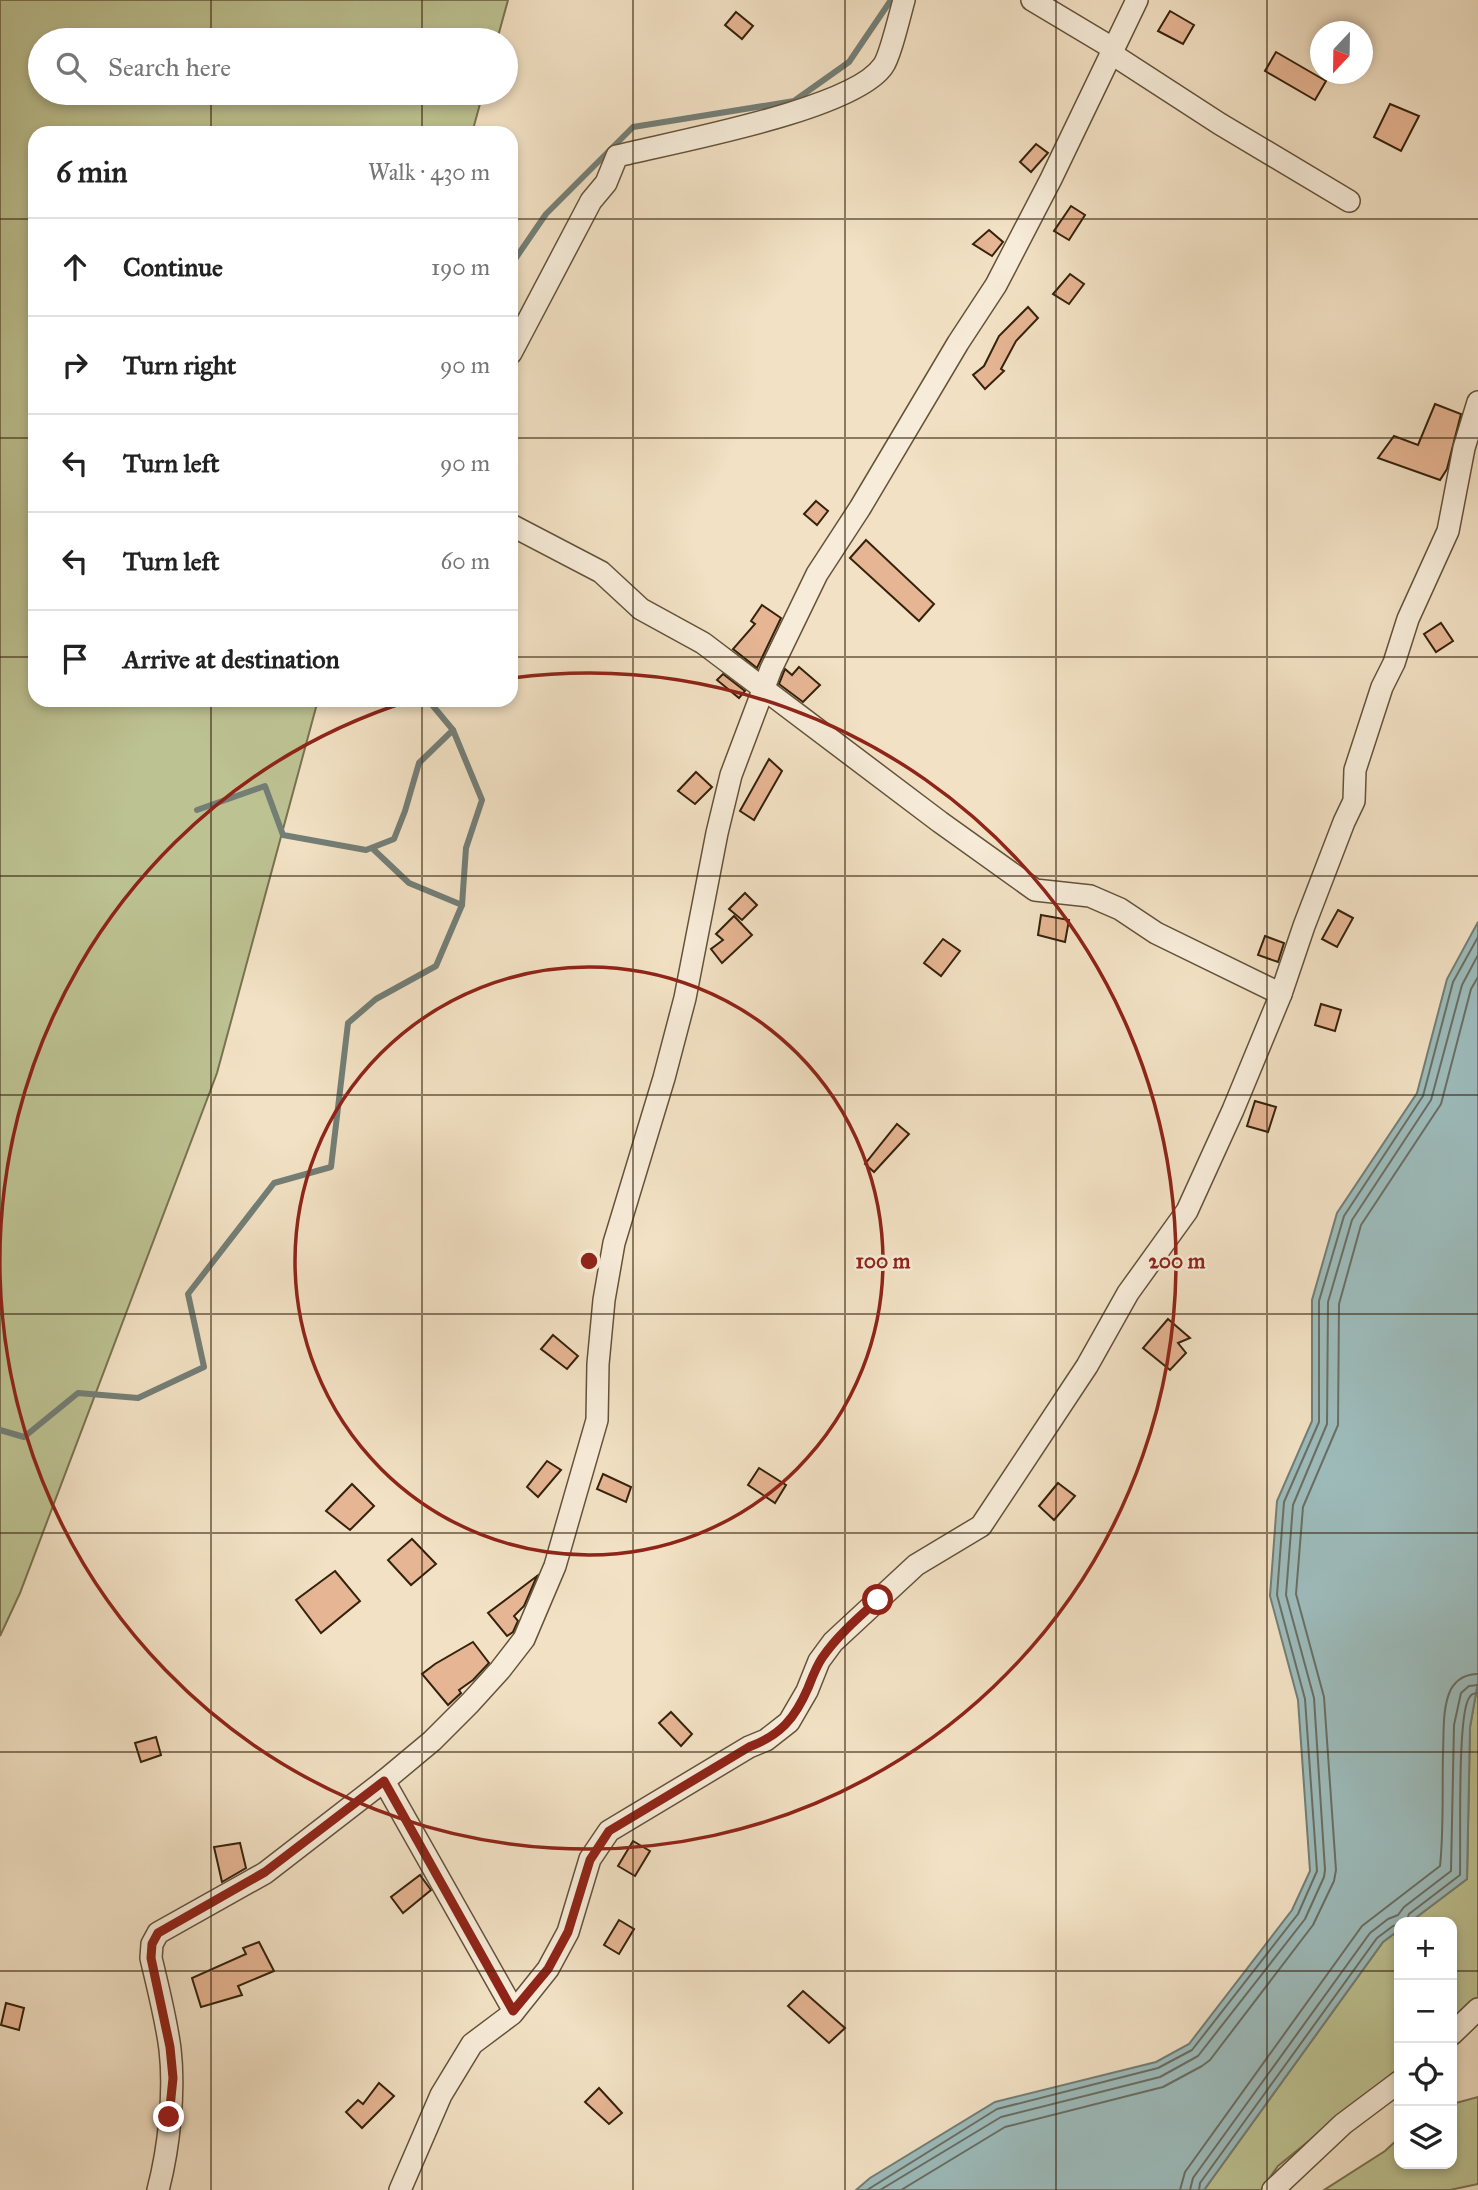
<!DOCTYPE html>
<meta charset="utf-8">
<style>
body{margin:0;font-family:"IM FELL Great Primer",serif;background:#f6f6f6;color:#222}
.controls{position:absolute;right:21px;bottom:21px;display:grid;overflow:hidden;border-radius:14px;box-shadow:0 4px 10px #0003}
.controls button{width:63px;height:63px;display:grid;place-items:center;padding:0;border:0;border-bottom:2px solid #e0e0e0;background:#fff;color:#222;font:35px sans-serif}
.compass{position:absolute;left:1310px;top:21px;width:63px;height:63px;border-radius:50%;background:#fff;box-shadow:0 4px 10px #0003;rotate:202deg}
.stop{position:absolute;width:21px;height:21px;margin:-16px;border:5px solid #8f2418;border-radius:50%;background:#fff}
.stop.end{background:#8f2418;border-color:#fff;box-shadow:0 2px 7px #0008}
.list{margin:0;padding:0;list-style:none}
h2{display:flex;justify-content:space-between;align-items:center;height:91px;margin:0;padding:0 28px;font-size:30px}
h2 small{font-size:23px;font-weight:400;color:#767676}
.list li{display:grid;grid-template-columns:46px 1fr auto;gap:21px;align-items:center;box-sizing:border-box;height:98px;padding:0 28px;border-top:2px solid #e0e0e0}
.list b{display:block;font-size:26px;white-space:nowrap}
.list em{font-size:23px;font-style:normal;color:#767676}
.icon{flex:none;width:38px;height:38px;fill:none;stroke:currentColor;stroke-width:2;stroke-linecap:round;stroke-linejoin:round}
.map{position:relative;flex:none;width:1478px;height:2190px;overflow:hidden}
.search{position:absolute;background:#fff;box-shadow:0 4px 10px #0003;left:28px;top:28px;width:490px;height:77px;display:flex;align-items:center;gap:18px;box-sizing:border-box;padding:0 24px;border-radius:38px;color:#767676;font-size:26px}
.panel{position:absolute;background:#fff;box-shadow:0 4px 10px #0003;left:28px;top:126px;width:490px;height:581px;border-radius:21px}
.map>svg:first-child{display:block}
</style>
<div class="map">
<svg width="1478" height="2190" viewBox="0 0 1478 2190">
<rect width="100%" height="100%" fill="#f2e1c4"/>
<filter id="stains"><feTurbulence type="fractalNoise" baseFrequency=".00286" numOctaves="4"/><feColorMatrix values="0 0 0 0 .2 0 0 0 0 .09 0 0 0 0 .02 0 0 0 .5 -.17"/></filter>
<radialGradient id="worn" r=".72"><stop offset=".6" stop-color="#630" stop-opacity="0"/><stop offset="1" stop-color="#630" stop-opacity=".3"/></radialGradient>
<!-- green -->
<g fill="#bdc292" stroke="#79724f" stroke-width="2">
<path d="M0,0H508L497,40H40V93H483L472,133H35V700H318L217,1073L20,1593L0,1636Z"/>
<path d="M1478,1682V2003L1452,2025V1922H1410L1467,1879L1470,1727Z"/>
<path d="M1399,1930V2068L1278,2166L1261,2190H1204L1383,1942Z"/>
<path d="M1478,2097V2184L1450,2190H1324L1385,2151L1399,2138V2164H1452V2104Z"/>
</g>
<!-- water -->
<path fill="#9dbcbc" stroke="#737e76" stroke-width="2" d="M1478,922V1682L1470,1727L1467,1879L1410,1922H1399V1930L1383,1942L1204,2190H856L870,2178L995,2102L1156,2062L1189,2044L1292,1910L1310,1871L1298,1700L1270,1596L1277,1501L1312,1421V1300L1337,1213L1417,1093L1447,979Z"/>
<g fill="none" stroke-linecap="round" stroke-linejoin="round">
<!-- shore -->
<g stroke="#696f64" stroke-width="2">
<path d="M1406,1922L1409,1914L1460,1875C1461,1845 1457,1716 1469,1698C1472,1693 1473,1694 1478,1693"/>
<path d="M867,2190L997,2109L1158,2068L1192,2050L1298,1914L1317,1871L1305,1699L1277,1595L1284,1502L1319,1422V1301L1344,1216L1423,1096L1453,982L1478,937"/>
<path d="M880,2190L1001,2117L1160,2077L1198,2056L1305,1919L1324,1877L1325,1870L1314,1698L1286,1595L1293,1505L1327,1424L1328,1302L1352,1220L1431,1100L1462,985L1478,955"/>
<path d="M901,2190L1005,2127L1163,2087L1202,2066L1210,2060L1313,1925L1334,1881L1336,1870L1324,1697L1296,1594L1303,1507L1338,1425L1339,1304L1361,1225L1441,1104L1471,989L1478,977"/>
<path d="M1180,2190L1185,2172L1362,1926L1440,1866C1444,1829 1442,1790 1443,1753C1444,1733 1442,1707 1451,1689C1457,1679 1467,1674 1478,1674"/>
<path d="M1190,2190L1193,2178L1370,1933L1388,1919L1398,1915L1404,1907L1451,1871L1454,1725L1461,1693L1469,1686L1478,1685"/>
<path d="M1199,2190L1200,2183L1377,1938L1393,1926L1399,1925"/>
</g>
<!-- stream -->
<g stroke="#737e76" stroke-width="6">
<path d="M511,265L546,214L633,127L794,101L849,62L891,0"/>
<path d="M197,810L265,786L283,835L366,850L394,839L405,811L419,763L453,730"/>
<path d="M372,848L409,883L462,905"/>
<path d="M0,1430L24,1437L78,1393L138,1398L204,1367L188,1294L274,1183L331,1167L348,1023L376,999L436,966L462,905L466,848L482,800L453,730L428,700"/>
</g>
</g>
<!-- building -->
<g fill="#e6b593" stroke="#35220c" stroke-width="2">
<path d="M1170,11L1194,25L1183,44L1158,31Z"/>
<path d="M736,12L753,26L742,39L725,25Z"/>
<path d="M1276,52L1326,81L1315,100L1265,71Z"/>
<path d="M1390,104L1419,116L1401,151L1374,137Z"/>
<path d="M1036,144L1048,153L1031,172L1020,162Z"/>
<path d="M1071,206L1085,215L1069,240L1054,231Z"/>
<path d="M989,230L1003,242L992,256L973,244Z"/>
<path d="M1070,274L1084,284L1069,304L1053,294Z"/>
<path d="M1028,307L1038,318L1016,341L1001,369L1004,371L985,389L973,375L984,366L999,336Z"/>
<path d="M1435,404L1461,414L1447,469L1440,480L1378,458L1394,436L1418,445Z"/>
<path d="M816,501L828,511L817,525L804,514Z"/>
<path d="M866,540L934,604L919,621L850,558Z"/>
<path d="M762,605L781,618L757,668L733,649L755,624L751,621Z"/>
<path d="M1441,623L1453,641L1436,652L1424,634Z"/>
<path d="M799,667L820,685L803,702L779,684L785,669L792,675Z"/>
<path d="M723,674L745,691L739,698L717,680Z"/>
<path d="M769,759L782,771L754,820L740,811Z"/>
<path d="M696,772L712,787L695,804L678,791Z"/>
<path d="M745,893L757,905L742,920L729,909Z"/>
<path d="M1338,910L1353,918L1337,947L1322,939Z"/>
<path d="M1041,915L1069,920L1065,942L1038,935Z"/>
<path d="M734,916L752,935L722,963L711,949L723,940L716,934Z"/>
<path d="M1265,936L1284,943L1278,962L1258,955Z"/>
<path d="M943,939L960,951L941,976L924,963Z"/>
<path d="M1321,1004L1341,1010L1335,1031L1315,1025Z"/>
<path d="M1255,1101L1276,1107L1268,1132L1247,1126Z"/>
<path d="M897,1124L909,1134L874,1172L865,1164Z"/>
<path d="M1168,1319L1190,1338L1178,1343L1186,1353L1170,1370L1143,1348Z"/>
<path d="M553,1335L578,1356L567,1369L541,1349Z"/>
<path d="M547,1461L561,1470L538,1497L527,1487Z"/>
<path d="M759,1468L786,1485L775,1503L748,1485Z"/>
<path d="M603,1474L631,1487L626,1502L597,1489Z"/>
<path d="M1058,1483L1075,1496L1054,1520L1039,1506Z"/>
<path d="M352,1484L374,1506L350,1530L326,1511Z"/>
<path d="M412,1539L436,1564L411,1585L388,1560Z"/>
<path d="M335,1571L360,1601L321,1633L296,1600Z"/>
<path d="M537,1576L524,1606L514,1616L518,1621L513,1632L507,1636L488,1613Z"/>
<path d="M473,1642L489,1663L473,1680L459,1690L461,1693L448,1705L422,1674L435,1664Z"/>
<path d="M671,1712L692,1734L681,1746L659,1723Z"/>
<path d="M156,1737L161,1755L141,1762L135,1743Z"/>
<path d="M633,1841L650,1851L635,1876L618,1866Z"/>
<path d="M240,1843L246,1868L222,1882L214,1847Z"/>
<path d="M420,1875L431,1890L403,1913L391,1897Z"/>
<path d="M619,1920L634,1929L619,1954L604,1945Z"/>
<path d="M259,1942L274,1971L238,1986L242,1995L201,2007L192,1978L246,1954L243,1948Z"/>
<path d="M803,1991L845,2028L829,2043L788,2006Z"/>
<path d="M6,2003L24,2008L19,2030L1,2025Z"/>
<path d="M379,2083L394,2096L362,2128L346,2112L358,2100L363,2104Z"/>
<path d="M599,2088L622,2113L609,2124L585,2102Z"/>
</g>
<g fill="none" stroke-linecap="round" stroke-linejoin="round">
<!-- street casing -->
<g stroke="#64523a" stroke-width="24">
<g id="street">
<path d="M1032,0L1114,49"/>
<path d="M1112,54L1220,124L1349,201"/>
<path d="M511,353L591,201L606,183L617,156C673,142 853,110 883,66C890,57 900,14 904,0"/>
<path d="M511,525L601,572L641,609L703,643L940,822L1035,890L1090,896L1120,909L1156,933L1281,994"/>
<path d="M384,1781L514,2011"/>
<path d="M1452,2034L1478,2009"/>
<path d="M158,2190C169,2148 175,2092 170,2049C166,2018 158,1988 151,1958L152,1944L158,1933L265,1873L384,1781L432,1741L470,1703L500,1670L524,1639L555,1566L597,1420L598,1364L604,1300L614,1243L664,1078L685,998L717,833L731,775L771,669L817,574L860,508L958,343L996,285L1051,179L1137,0"/>
<path d="M400,2190L441,2095L472,2044L512,2014L548,1969L568,1932L590,1859L609,1831L749,1747L766,1740L789,1722L807,1691L819,1661L833,1642L916,1565L981,1526L1087,1366L1128,1293L1187,1211L1233,1110L1281,994L1304,926L1344,822L1354,801L1355,770L1382,687L1394,663L1408,619L1448,531L1464,448L1478,402"/>
<path d="M1273,2190L1343,2124L1399,2082"/>
</g>
</g>
<!-- street -->
<use href="#street" stroke="#f7ecd9" stroke-width="21"/>
</g>
<g fill="none" stroke-linecap="round" stroke-linejoin="round">
<!-- route -->
<path stroke="#8f2418" stroke-width="9" d="M169,2117L173,2078L170,2047L151,1958L152,1944L158,1933L265,1872L384,1781L513,2011L548,1969L568,1932L590,1860L609,1831L749,1747C781,1735 795,1718 808,1688C812,1678 816,1667 822,1658C837,1636 858,1618 878,1600"/>
</g>
<!-- grid -->
<path fill="none" stroke="#35220c" stroke-width="2" stroke-opacity="0.55" d="M211,0V40M422,0V40M633,0V2190M845,0V2190M1056,0V2190M1267,0V2190M211,93V133M422,93V133M0,219H35M511,219H1478M0,438H35M511,438H1478M0,657H35M511,657H1478M211,700V2190M422,700V2190M0,876H1478M0,1095H1478M0,1314H1478M0,1533H1478M0,1752H1478M0,1971H1399M1452,1971H1478"/>
<!-- distance rings -->
<g fill="none" stroke="#8f2418" stroke-width="3.5">
<circle cx="589" cy="1261" r="294"/>
<path d="M512 678A588 588 0 1 1 412 700"/>
</g>
<circle cx="589" cy="1261" r="10" fill="#8f2418" stroke="#f7ecd9" stroke-width="3.5"/>
<g font-size="21" text-anchor="middle" font-weight="bold" fill="#8f2418" stroke="#f7ecd9" stroke-width="5" stroke-linejoin="round" paint-order="stroke">
<text x="883" y="1268">100 m</text>
<text x="1177" y="1268">200 m</text>
</g>
<rect width="100%" height="100%" filter="url(#stains)"/>
<rect width="100%" height="100%" fill="url(#worn)"/>
</svg>
<div class="controls">
<button>+</button>
<button>−</button>
<button><svg class="icon" aria-label="locate" viewBox="0 0 24 24"><circle cx="12" cy="12" r="6"/><path d="M12 2v4M12 18v4M2 12h4M18 12h4"/></svg></button>
<button><svg class="icon" aria-label="layers" viewBox="0 0 24 24"><path d="M12 4l9 5-9 5-9-5zM3 14l9 5 9-5"/></svg></button>
</div>
<svg class="compass" viewBox="-18 -18 36 36"><path d="M0-13l5 13h-10z" fill="#e53935"/><path d="M0 13l5-13h-10z" fill="#767676"/></svg>
<div class="stop" style="left:878px;top:1600px"></div>
<div class="stop end" style="left:169px;top:2117px"></div>
<div class="search"><svg class="icon" aria-label="search" viewBox="0 0 24 24"><circle cx="10" cy="10" r="6"/><path d="M15 15l6 6"/></svg>Search here</div>
<section class="panel">
<h2>6 min<small>Walk · 430 m</small></h2>
<ul class="list">
<li><svg class="icon" aria-label="ahead" viewBox="0 0 24 24"><path d="M12 20V5M6 11l6-6 6 6"/></svg><div><b>Continue</b></div><em>190 m</em></li>
<li><svg class="icon" aria-label="right" viewBox="0 0 24 24"><path d="M7 20v-9h11M14 6l5 5-5 5"/></svg><div><b>Turn right</b></div><em>90 m</em></li>
<li><svg class="icon" aria-label="left" viewBox="0 0 24 24"><path d="M17 20v-9H6M10 6l-5 5 5 5"/></svg><div><b>Turn left</b></div><em>90 m</em></li>
<li><svg class="icon" aria-label="left" viewBox="0 0 24 24"><path d="M17 20v-9H6M10 6l-5 5 5 5"/></svg><div><b>Turn left</b></div><em>60 m</em></li>
<li><svg class="icon" aria-label="arrive" viewBox="0 0 24 24"><path d="M6 21V4h12l-3 4 3 4H6"/></svg><div><b>Arrive at destination</b></div></li>
</ul>
</section>
</div>
